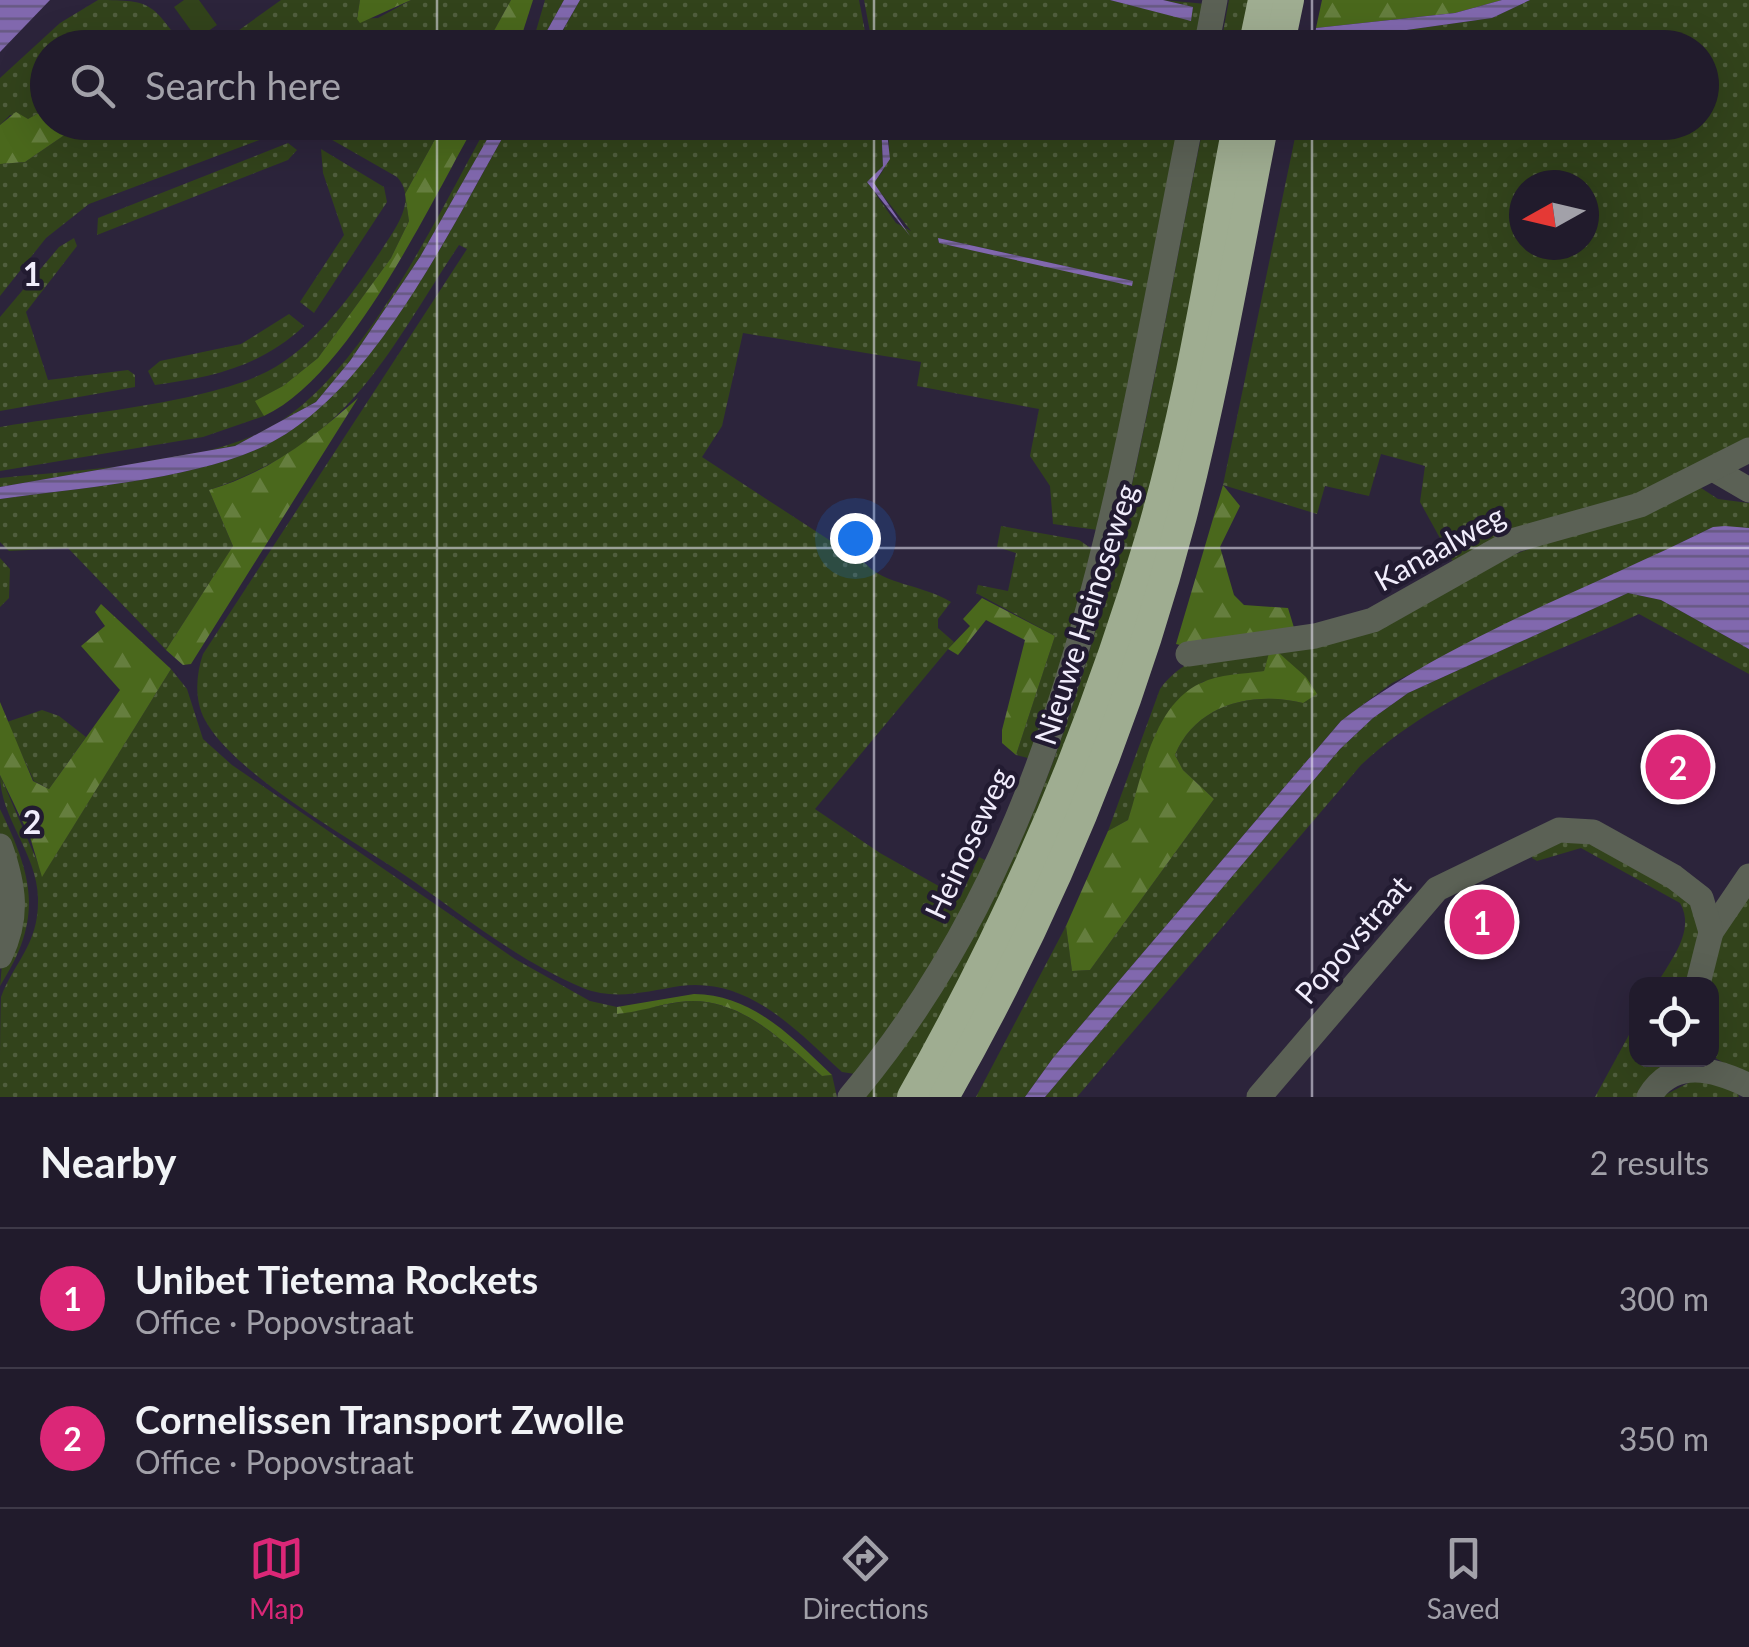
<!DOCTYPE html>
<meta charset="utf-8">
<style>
body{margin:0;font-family:Lato,sans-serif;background:#292434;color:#f1f3f6}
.controls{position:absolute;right:30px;bottom:30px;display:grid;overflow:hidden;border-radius:20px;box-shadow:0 10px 40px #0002}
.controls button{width:90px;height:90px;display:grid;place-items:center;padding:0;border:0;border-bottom:2px solid #3e3948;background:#211b2c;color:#f1f3f6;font:50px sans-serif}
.compass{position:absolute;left:1509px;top:170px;width:90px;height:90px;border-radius:50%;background:#211b2c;box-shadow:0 10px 40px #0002;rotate:262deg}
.you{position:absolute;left:855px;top:538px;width:35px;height:35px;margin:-25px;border:8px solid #fff;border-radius:50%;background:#1a73e8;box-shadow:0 0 0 15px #1a73e833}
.badge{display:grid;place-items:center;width:65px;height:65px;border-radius:50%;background:#db2777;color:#fff;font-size:32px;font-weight:700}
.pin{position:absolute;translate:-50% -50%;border:5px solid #fff;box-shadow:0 2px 10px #0006}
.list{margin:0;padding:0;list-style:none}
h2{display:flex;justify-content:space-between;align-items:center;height:130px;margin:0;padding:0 40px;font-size:42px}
h2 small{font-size:32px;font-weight:400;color:#a2a1a9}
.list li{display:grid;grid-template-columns:65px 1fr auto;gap:30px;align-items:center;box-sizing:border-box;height:140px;padding:0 40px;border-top:2px solid #3e3948}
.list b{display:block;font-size:38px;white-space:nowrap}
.list p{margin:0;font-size:32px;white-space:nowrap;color:#a2a1a9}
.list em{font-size:32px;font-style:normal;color:#a2a1a9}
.icon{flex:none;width:55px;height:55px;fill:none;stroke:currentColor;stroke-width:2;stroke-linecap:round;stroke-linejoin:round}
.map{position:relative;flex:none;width:1749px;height:1097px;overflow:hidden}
.search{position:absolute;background:#211b2c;box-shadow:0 10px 40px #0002;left:30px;right:30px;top:30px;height:110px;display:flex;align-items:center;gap:25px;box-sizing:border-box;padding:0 35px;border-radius:55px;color:#a2a1a9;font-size:38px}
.sheet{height:410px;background:#211b2c}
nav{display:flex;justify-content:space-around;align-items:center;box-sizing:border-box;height:140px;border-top:2px solid #3e3948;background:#211b2c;font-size:28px;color:#a2a1a9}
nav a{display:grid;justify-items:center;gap:5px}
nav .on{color:#db2777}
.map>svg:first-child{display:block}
</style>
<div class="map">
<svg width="1749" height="1097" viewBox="0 0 1749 1097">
<defs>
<pattern id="grass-dots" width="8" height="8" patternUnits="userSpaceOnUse" patternTransform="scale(2.5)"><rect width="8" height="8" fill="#32431b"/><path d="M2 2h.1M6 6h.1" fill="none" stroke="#505e3d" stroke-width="1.8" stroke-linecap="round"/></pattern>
<pattern id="forest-firs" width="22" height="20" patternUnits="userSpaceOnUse" patternTransform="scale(2.5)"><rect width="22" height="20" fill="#4a681c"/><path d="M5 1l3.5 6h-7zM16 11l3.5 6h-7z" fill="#657e3e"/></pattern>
<pattern id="water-rules" width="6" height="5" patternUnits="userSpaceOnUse" patternTransform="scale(2.5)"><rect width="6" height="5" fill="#8168ae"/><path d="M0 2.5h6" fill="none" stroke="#675982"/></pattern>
</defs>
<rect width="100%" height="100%" fill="#2c243b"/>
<!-- grass -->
<g fill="url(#grass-dots)" fill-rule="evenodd">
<path d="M98,0C154,0 151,4 184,47L48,48L47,76L42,81L47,91V108L28,119L10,115L0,125V78L60,23Z"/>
<path d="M281,0H360L357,19L378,18L411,0H511L485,47L289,48L271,43L263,47L214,48Z"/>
<path d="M545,0H564L538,47L531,48Z"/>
<path d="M580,0H859L868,47L553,48Z"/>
<path d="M864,0H1110L1190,20L1193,7L1163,0L1206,4L1197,47L873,48Z"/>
<path d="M1229,0H1254L1246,47L1220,48Z"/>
<path d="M1530,0H1749V445L1680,483L1456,567L1420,502L1425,466L1381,454L1369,496L1325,486L1317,514L1223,485L1298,123L1702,122V48L1313,47L1314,43L1492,18ZM1524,185H1584V245H1524Z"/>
<path d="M82,123H444L405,194L409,221L391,258L318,358L283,386L256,401L264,416L203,437L0,471V427C73,414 218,403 277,366C321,339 357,288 384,246C397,226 417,199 397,177L313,129L294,127L89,204L46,238L0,296V164L25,162Z"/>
<path d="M489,123H497L420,257L350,361L316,402L235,446L0,487V478C77,470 185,465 255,435C356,393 437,215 489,123Z"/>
<path d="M511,123H881L883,166L868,183L896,223L911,231L873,183C892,164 891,148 886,123H1182L1098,530L1053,524L1050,486L1030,456L1039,409L917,386L921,362L743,333L722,426L702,457L866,564C885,585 921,584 951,602L938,619V628L954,642L815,809L880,853L960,898L979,857L987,861L952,940L855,1074L842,1072C796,1030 749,977 680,986C648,991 615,1001 583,988C518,961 460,913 403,874C350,838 234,774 205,720C194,700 196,674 203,654L467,249L459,245C382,361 350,442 209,490L233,546L166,650L68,548L9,551L0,542V499C78,488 189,480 260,448C371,398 452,225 511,123ZM938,238L1132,281V285L939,243Z"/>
<path d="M1204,123H1231L1155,481L1061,772L902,1097H860C905,1039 949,981 984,916C1114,673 1149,388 1204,123Z"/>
<path d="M288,143L297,150L288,160L97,235L98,218Z"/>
<path d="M321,149L384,187L387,202L314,313L300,302L344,235L323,173Z"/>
<path d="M74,238L77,246L26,312L48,380L128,370L135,375V387L0,411V317L59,247Z"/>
<path d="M289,314L304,326C260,367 212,377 155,385L148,371L160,361L241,344Z"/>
<path d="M1695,484L1718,499L1749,503V528L1713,527L1392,683L1341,721L1053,1058L1025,1097H976L1066,926L1072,971L1090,970L1214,799L1183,770L1175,755C1196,704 1253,691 1303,703L1271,648L1264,671L1202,682L1157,731L1128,820L1108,831L1160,689C1194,644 1228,661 1276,645C1417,596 1555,537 1695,484Z"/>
<path d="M1001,526L1079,540L1095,551L1032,759L1016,755L1055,636L976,593L978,585L1008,591L1016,553L997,547Z"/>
<path d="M0,558L10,569L9,598L0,607Z"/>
<path d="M1628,593L1661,600L1749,649V674L1639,614C1544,659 1438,692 1361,765L1077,1097H1045L1340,749L1373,718L1408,693Z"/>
<path d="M171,669L187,689L203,739L232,765L515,959L590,1001L617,1007L618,1014C639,1011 659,1005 680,1002C737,994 783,1041 822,1076L832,1075L837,1097H0C0,1073 0,1018 1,997C15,960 39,945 38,898C37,853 0,818 0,775L43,875Z"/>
<path d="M42,710L59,716L86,737L49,789L34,781L7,722Z"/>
<path d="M0,809C33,877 44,918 0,986L12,858L0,833Z"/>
<path d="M1563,838H1581L1684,893L1702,926L1689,984H1657C1671,959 1696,931 1680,903L1581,848L1537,861L1532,858V852Z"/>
<path d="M1749,884V1078L1712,1056V984H1707L1721,931Z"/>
<path d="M1636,1022V1060H1676L1639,1097H1595Z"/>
<path d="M1696,1079L1736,1089L1739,1097H1661Z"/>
</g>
<!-- forest -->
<g fill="url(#forest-firs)">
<path d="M360,0H411L360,23L357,19Z"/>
<path d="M511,0H533L518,47H485Z"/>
<path d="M1322,0H1502L1455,13L1316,28Z"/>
<path d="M47,108L48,122L82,123L25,162L0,164V125L16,112L28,119Z"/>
<path d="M444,123H476C429,205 350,376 264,416L255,401L283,386L318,358L391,258L409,221L405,194Z"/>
<path d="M358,398L191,664L183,665L166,650L233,546L209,490C268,473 313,438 358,398Z"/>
<path d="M1223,485L1240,506L1220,547L1234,595L1244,605L1288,608L1295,631L1192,648L1176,644Z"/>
<path d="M982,598L1055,636L1016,755L1002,743V730L1025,640L986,620L958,655L948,649L970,626L963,619Z"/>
<path d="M101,604L171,669L42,877L30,837L0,775V702L33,781L49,789L120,690L81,646L105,626L95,612Z"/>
<path d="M1271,646L1306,677L1317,694L1303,703C1253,691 1196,704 1175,755L1183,770L1214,799L1090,970L1072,971L1066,926L1108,831L1128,820C1143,774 1153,705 1201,683C1219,674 1244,674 1264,671Z"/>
<path d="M694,994C753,995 791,1036 832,1075L822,1076C783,1041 737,993 679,1002C658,1005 639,1012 617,1014V1007Z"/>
</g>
<!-- pitch -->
<path fill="#32431b" d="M184,0H199L217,25L197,39L174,7Z"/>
<!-- water -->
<g fill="url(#water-rules)">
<path d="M0,0H50L0,52Z"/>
<path d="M564,0H580L553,47H538Z"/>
<path d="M1110,0H1163L1193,7L1191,21Z"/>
<path d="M1502,0H1530L1492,18L1314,43L1316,28L1455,13Z"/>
<path d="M497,122L511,123C451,226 372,398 260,448C189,480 78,488 0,499V487L235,446L316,402L350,361L420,257Z"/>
<path d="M881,123H886L890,159L874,183L910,236L867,182L883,166Z"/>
<path d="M938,238L1133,281L1132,286L939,243Z"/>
<path d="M1725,526L1749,528V649L1661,600L1628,593L1408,693L1373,718L1340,749L1045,1097H1025L1053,1058L1341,721C1451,637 1589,589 1713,527Z"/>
</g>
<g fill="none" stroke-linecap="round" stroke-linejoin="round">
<!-- minor -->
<g stroke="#5b6155" stroke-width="25">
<path d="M1206,48L1215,0"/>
<path d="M1713,469L1749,490"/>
<path d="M1188,654L1315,636L1373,620L1515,540L1640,505L1749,450"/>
<path d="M0,846C14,886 19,917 0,956"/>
<path d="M1711,932L1749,876"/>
<path d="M850,1097C1080,825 1123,459 1191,122"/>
<path d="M1259,1097L1437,889L1559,830L1593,832L1674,877L1701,898L1711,932L1698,984"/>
<path d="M1649,1097C1673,1057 1715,1069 1749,1086"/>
</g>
<!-- highway -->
<g stroke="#9fad91" stroke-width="30">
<path d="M1253,48L1263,0"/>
<path d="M1279,48L1289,0"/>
<path d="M912,1097C1014,917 1094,730 1152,532C1191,398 1211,259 1238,122"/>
<path d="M944,1097C1048,915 1129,719 1182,516C1215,386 1238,254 1264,122"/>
</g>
</g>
<!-- grid -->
<path fill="none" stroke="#f1edfc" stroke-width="2.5" stroke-opacity="0.55" d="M437,0V48M874,0V48M1312,0V48M437,122V1097M874,122V1097M1312,122V1097M0,548H1749"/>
<g text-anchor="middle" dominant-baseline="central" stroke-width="9" stroke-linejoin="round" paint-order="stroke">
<!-- street labels -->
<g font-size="30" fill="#f1edfc" stroke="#221b31">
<text transform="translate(1439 547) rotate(-29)">Kanaalweg</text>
<text transform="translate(1085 614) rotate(-72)">Nieuwe Heinoseweg</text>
<text transform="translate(967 843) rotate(-65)">Heinoseweg</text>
<text transform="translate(1352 939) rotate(-49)">Popovstraat</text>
</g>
</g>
<g font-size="32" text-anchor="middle" font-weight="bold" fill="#f1edfc" stroke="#221b31" stroke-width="9" stroke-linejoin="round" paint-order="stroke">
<text x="32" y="286">1</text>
<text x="32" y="834">2</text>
</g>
</svg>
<div class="controls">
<button><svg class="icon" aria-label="locate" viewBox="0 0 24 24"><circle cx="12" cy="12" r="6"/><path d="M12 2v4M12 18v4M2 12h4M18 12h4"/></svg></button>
</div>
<svg class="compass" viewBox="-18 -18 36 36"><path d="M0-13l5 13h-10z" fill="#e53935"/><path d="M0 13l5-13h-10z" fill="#a2a1a9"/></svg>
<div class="you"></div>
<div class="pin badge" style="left:1482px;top:922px">1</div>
<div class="pin badge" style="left:1678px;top:767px">2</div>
<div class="search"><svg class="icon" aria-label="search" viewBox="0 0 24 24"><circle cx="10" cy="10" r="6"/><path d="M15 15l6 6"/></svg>Search here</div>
</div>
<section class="sheet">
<h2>Nearby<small>2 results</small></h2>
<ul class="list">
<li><span class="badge">1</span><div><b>Unibet Tietema Rockets</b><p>Office · Popovstraat</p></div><em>300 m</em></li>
<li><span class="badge">2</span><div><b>Cornelissen Transport Zwolle</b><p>Office · Popovstraat</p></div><em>350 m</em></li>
</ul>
</section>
<nav>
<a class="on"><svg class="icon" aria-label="map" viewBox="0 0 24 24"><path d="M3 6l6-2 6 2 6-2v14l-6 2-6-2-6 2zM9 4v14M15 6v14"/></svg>Map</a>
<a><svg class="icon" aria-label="directions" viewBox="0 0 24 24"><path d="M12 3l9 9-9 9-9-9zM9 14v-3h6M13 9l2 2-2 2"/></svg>Directions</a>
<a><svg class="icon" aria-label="saved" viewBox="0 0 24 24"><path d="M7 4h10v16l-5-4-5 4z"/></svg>Saved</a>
</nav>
